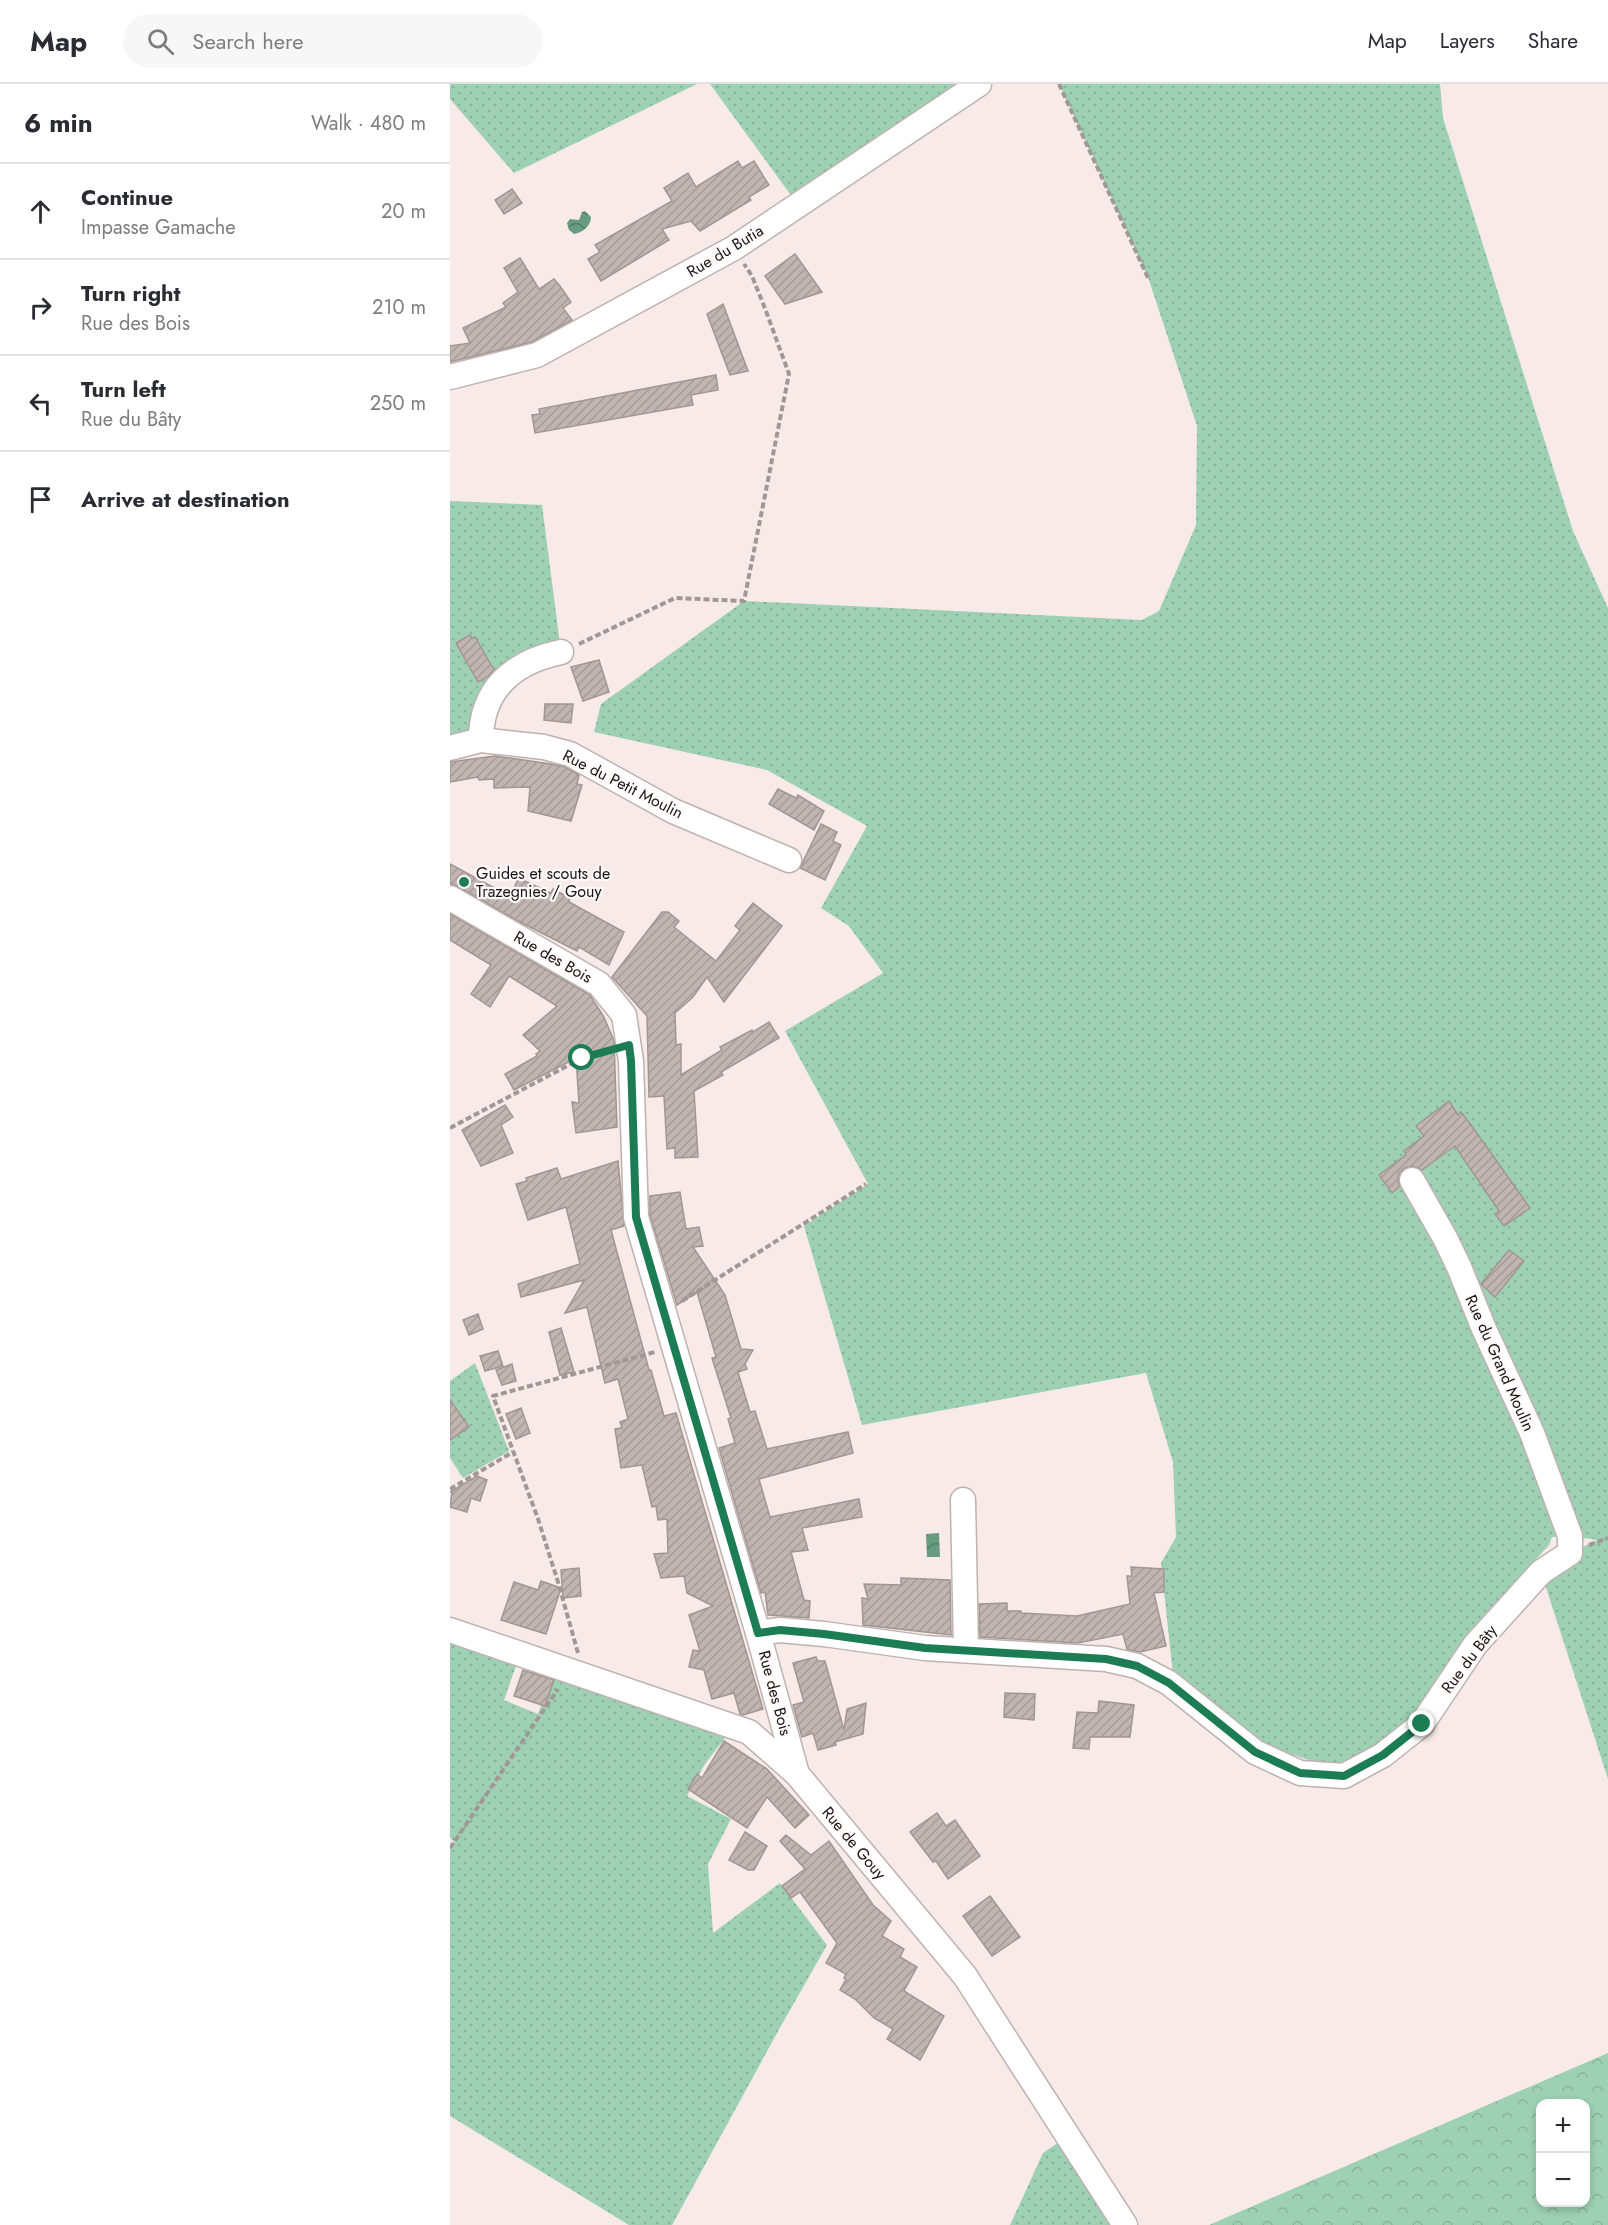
<!DOCTYPE html>
<meta charset="utf-8">
<style>
body{margin:0;font-family:Jost,sans-serif;background:#f7f7f7;color:#2b2b33}
.controls{position:absolute;right:18px;bottom:18px;display:grid;overflow:hidden;border-radius:12px;box-shadow:0 3px 9px #0003}
.controls button{width:54px;height:54px;display:grid;place-items:center;padding:0;border:0;border-bottom:2px solid #e1e1e2;background:#fff;color:#2b2b33;font:30px sans-serif}
.stop{position:absolute;width:18px;height:18px;margin:-14px;border:4px solid #1c7c53;border-radius:50%;background:#fff}
.stop.end{background:#1c7c53;border-color:#fff;box-shadow:0 2px 6px #0008}
.list{margin:0;padding:0;list-style:none}
h2{display:flex;justify-content:space-between;align-items:center;height:78px;margin:0;padding:0 24px;font-size:26px}
h2 small{font-size:20px;font-weight:400;color:#7c7c81}
.list li{display:grid;grid-template-columns:39px 1fr auto;gap:18px;align-items:center;box-sizing:border-box;height:96px;padding:0 24px;border-top:2px solid #e1e1e2}
.list b{display:block;font-size:22px;white-space:nowrap}
.list p{margin:0;font-size:20px;white-space:nowrap;color:#7c7c81}
.list em{font-size:20px;font-style:normal;color:#7c7c81}
.icon{flex:none;width:33px;height:33px;fill:none;stroke:currentColor;stroke-width:2;stroke-linecap:round;stroke-linejoin:round}
.map{position:relative;flex:none;width:1158px;height:2141px;overflow:hidden}
header{display:flex;align-items:center;gap:36px;box-sizing:border-box;height:84px;padding:0 30px;background:#fff;border-bottom:2px solid #e1e1e2}
header strong{font-size:28px}
nav{display:flex;gap:33px;margin-inline-start:auto;font-size:21px}
.search{width:420px;height:54px;background:#f7f7f7;display:flex;align-items:center;gap:15px;box-sizing:border-box;padding:0 21px;border-radius:33px;color:#7c7c81;font-size:22px}
main{display:flex}
aside{flex:1;background:#fff}
.map>svg:first-child{display:block}
</style>
<header>
<strong>Map</strong>
<div class="search"><svg class="icon" aria-label="search" viewBox="0 0 24 24"><circle cx="10" cy="10" r="6"/><path d="M15 15l6 6"/></svg>Search here</div>
<nav><a>Map</a><a>Layers</a><a>Share</a></nav>
</header>
<main>
<aside>
<h2>6 min<small>Walk · 480 m</small></h2>
<ul class="list">
<li><svg class="icon" aria-label="ahead" viewBox="0 0 24 24"><path d="M12 20V5M6 11l6-6 6 6"/></svg><div><b>Continue</b><p>Impasse Gamache</p></div><em>20 m</em></li>
<li><svg class="icon" aria-label="right" viewBox="0 0 24 24"><path d="M7 20v-9h11M14 6l5 5-5 5"/></svg><div><b>Turn right</b><p>Rue des Bois</p></div><em>210 m</em></li>
<li><svg class="icon" aria-label="left" viewBox="0 0 24 24"><path d="M17 20v-9H6M10 6l-5 5 5 5"/></svg><div><b>Turn left</b><p>Rue du Bâty</p></div><em>250 m</em></li>
<li><svg class="icon" aria-label="arrive" viewBox="0 0 24 24"><path d="M6 21V4h12l-3 4 3 4H6"/></svg><div><b>Arrive at destination</b></div></li>
</ul>
</aside>
<div class="map">
<svg width="1158" height="2141" viewBox="0 0 1158 2141">
<defs>
<pattern id="grass-dots" width="8" height="8" patternUnits="userSpaceOnUse" patternTransform="scale(1.5)"><rect width="8" height="8" fill="#9ed1b4"/><path d="M2 2h.1M6 6h.1" fill="none" stroke="#88b39a" stroke-width="1.8" stroke-linecap="round"/></pattern>
<pattern id="forest-crowns" width="20" height="18" patternUnits="userSpaceOnUse" patternTransform="scale(1.5)"><rect width="20" height="18" fill="#9ed1b4"/><path d="M2 6a3 3 0 1 1 6 0M12 15a3 3 0 1 1 6 0" fill="none" stroke="#88b39a"/></pattern>
<pattern id="water-waves" width="16" height="10" patternUnits="userSpaceOnUse" patternTransform="scale(1.5)"><rect width="16" height="10" fill="#679c80"/><path d="M0 5q4-4 8 0t8 0" fill="none" stroke="#547e68"/></pattern>
<pattern id="building-hatch" width="6" height="6" patternUnits="userSpaceOnUse" patternTransform="scale(1.5)"><rect width="6" height="6" fill="#c1b5b2"/><path d="M-1 1l2-2M0 6l6-6M5 7l2-2" fill="none" stroke="#a59b98"/></pattern>
</defs>
<rect width="100%" height="100%" fill="#f7eae8"/>
<!-- grass -->
<g fill="url(#grass-dots)">
<path d="M0,0H247L64,89L0,15Z"/>
<path d="M260,0H529L348,121Z"/>
<path d="M609,0H990L993,34L1123,447L1158,524V1695L1091,1488L1120,1469L1148,1456L1120,1452L1102,1453L1099,1461L1028,1538L962,1635L906,1675L875,1682L811,1659L723,1591L711,1479L726,1453L723,1378L696,1289L412,1341L354,1142L418,1100L335,947L433,889L399,842L371,824L417,742L317,686L144,648L151,620L294,517L692,536L709,527L746,441L747,342L699,196Z"/>
<path d="M0,417L92,421L111,568L67,584L31,640L0,664Z"/>
<path d="M25,1279L59,1367L13,1394L0,1374V1297Z"/>
<path d="M0,1558L67,1579L54,1616L88,1630L102,1590L275,1654L255,1680L237,1712L281,1735L258,1780L263,1849L330,1799L377,1861L332,1940L222,2141H179L0,2032V1764L4,1758L0,1753Z"/>
<path d="M618,2052L675,2141H560L593,2069Z"/>
</g>
<!-- forest -->
<path fill="url(#forest-crowns)" fill-rule="evenodd" d="M1158,1969V2141H759ZM1090,2020H1136V2118H1090Z"/>
<!-- water -->
<g fill="url(#water-waves)">
<path d="M135,127L141,133C141,141 133,149 124,150L119,146L117,139L120,135L129,136L132,128Z"/>
<path d="M489,1449L490,1473H477L476,1450Z"/>
</g>
<!-- building -->
<g fill="url(#building-hatch)" stroke="#a29694" stroke-width="1.5">
<path d="M288,77L292,84L304,77L319,101L299,113L301,116L250,147L241,137L212,145L219,156L151,197L138,175L150,168L145,161L222,117L214,104L238,89L246,103Z"/>
<path d="M62,105L72,119L54,130L45,116Z"/>
<path d="M345,170L372,208L335,220L315,192Z"/>
<path d="M70,174L89,205L104,195L110,202L121,218L113,224L122,236L82,258L0,278V262L20,259L13,244L56,223L53,219L68,208L54,184Z"/>
<path d="M273,220L298,287L280,291L257,230Z"/>
<path d="M266,291L268,306L241,311L243,321L85,349L82,331L90,330L89,325Z"/>
<path d="M20,551L22,554L25,553L44,586L39,592L28,598L6,559Z"/>
<path d="M149,576L159,608L133,617L121,583Z"/>
<path d="M95,620H123L121,639L94,636Z"/>
<path d="M45,672L101,680L115,683L129,691L127,700L132,701L121,737L78,727L80,703L44,704V695L29,696L28,693L0,698V678Z"/>
<path d="M328,705L346,714L348,711L374,727L364,746L319,720Z"/>
<path d="M371,740L387,748L383,757L391,761L375,796L350,784Z"/>
<path d="M0,780L61,813L68,794L101,809L103,805L120,814L119,818L174,848L159,881L129,863L127,867L70,838L7,802L0,800Z"/>
<path d="M303,819L332,842L274,918L257,893L243,913L225,929L226,961L231,960V991L272,966L270,963L302,946L303,948L319,938L329,954L271,988L273,991L244,1007L248,1073L225,1074V1064L217,1065L214,1012L199,1013L197,932L162,893L212,828H218L229,837L224,843L266,877L290,846L285,842Z"/>
<path d="M0,830L140,911L143,916L154,933L164,957L167,1043L126,1049L122,1018L129,1019L126,974L64,1006L55,990L87,972L86,970L90,967L73,951L107,922L59,892L40,923L21,910L41,881L0,856Z"/>
<path d="M999,1017L1008,1031L1011,1028L1021,1041L1080,1124L1054,1142L1045,1130L1049,1127L1005,1062L972,1086L963,1082L954,1084L949,1089L948,1095L949,1103L942,1109L929,1091L956,1071L954,1067L974,1052L966,1042Z"/>
<path d="M55,1021L63,1033L51,1041L63,1069L31,1082L12,1046Z"/>
<path d="M168,1077L174,1142L161,1146L199,1286H201L214,1332L226,1329L313,1625L293,1631L290,1630L284,1609L262,1615L254,1586L239,1583L243,1566L250,1567L239,1531L263,1522L237,1509L234,1492L211,1494L204,1470L218,1469L217,1435L208,1436L206,1422L202,1423L192,1381L171,1384L165,1345L172,1344L170,1338L178,1335L168,1295L155,1299L137,1223L115,1229L134,1196L71,1213L68,1200L130,1180L116,1123L78,1136L66,1100L77,1097L76,1094L107,1084L111,1095Z"/>
<path d="M230,1108L236,1145L249,1143L253,1162L243,1163L275,1211L291,1265L303,1266L295,1280L297,1285L288,1288L300,1328L305,1327L317,1365L398,1348L403,1369L309,1395L320,1433L409,1415L412,1433L352,1444L358,1466L341,1468L354,1516L360,1517L359,1534L318,1531L315,1508L311,1509L269,1364L285,1359L278,1335L281,1334L262,1274L266,1273L247,1208L227,1221L200,1131V1112Z"/>
<path d="M1059,1166L1074,1177L1045,1213L1031,1200Z"/>
<path d="M28,1230L33,1245L19,1251L13,1236Z"/>
<path d="M111,1244L124,1288L110,1291L99,1248Z"/>
<path d="M48,1267L53,1282L35,1287L30,1272Z"/>
<path d="M62,1280L66,1297L52,1301L46,1286Z"/>
<path d="M0,1316L19,1343L0,1356Z"/>
<path d="M71,1324L80,1349L66,1355L56,1330Z"/>
<path d="M27,1392L37,1396L30,1417L21,1414L17,1428L0,1423L2,1408H0Z"/>
<path d="M681,1483L714,1485V1508L704,1509L716,1562L690,1568L677,1565L673,1550L628,1559L530,1553L529,1520L557,1519V1527H571V1529L627,1532L680,1520L677,1492H682Z"/>
<path d="M129,1484L131,1512L113,1514L111,1486Z"/>
<path d="M451,1494L500,1496L501,1551L413,1541L412,1514L418,1515L414,1500L451,1501Z"/>
<path d="M91,1497L111,1504L96,1550L51,1536L64,1498L88,1506Z"/>
<path d="M366,1573L368,1577H375L394,1646L397,1625L416,1619L413,1650L385,1658L386,1661L368,1666L363,1649L352,1653L343,1621L354,1618L343,1579Z"/>
<path d="M73,1586L104,1596L95,1622L64,1612Z"/>
<path d="M555,1609L585,1610L584,1636L554,1633Z"/>
<path d="M649,1617L684,1621L680,1653H640L639,1665L623,1664L627,1628L648,1629Z"/>
<path d="M274,1657L317,1685L359,1731L345,1744L317,1713L297,1744L238,1705L247,1690L252,1694Z"/>
<path d="M487,1729L496,1742L505,1736L530,1772L498,1795L486,1777L483,1778L460,1748Z"/>
<path d="M295,1748L317,1762L304,1786H298L279,1776Z"/>
<path d="M336,1751L361,1771L379,1757L423,1821L441,1837L432,1852L454,1865L450,1873L467,1883L454,1907L494,1932L470,1976L437,1955L443,1945L424,1934L405,1915L390,1906L396,1895L394,1894L396,1890L376,1879L387,1859L350,1808L341,1814L332,1802L355,1785L330,1757Z"/>
<path d="M540,1812L570,1853L542,1872L513,1832Z"/>
</g>
<g fill="none" stroke-linecap="round" stroke-linejoin="round">
<!-- minor casing -->
<g stroke="#beb2af" stroke-width="27">
<g id="minor">
<path d="M0,293L87,271L284,164L529,0"/>
<path d="M31,656C31,605 63,578 111,568"/>
<path d="M0,664L31,656L94,663L120,670L223,727L339,776"/>
<path d="M0,814L149,900L174,931L181,977L186,1133L308,1549L347,1690"/>
<path d="M513,1416L516,1566"/>
<path d="M0,1546L299,1648L347,1690L515,1892L675,2141"/>
<path d="M308,1549L330,1546L374,1550L475,1564L656,1575L687,1582L719,1599L805,1668L850,1689L894,1692L933,1671L972,1640L1025,1561L1091,1488L1120,1469V1452L1082,1349L1034,1245L1009,1183L995,1154L962,1096"/>
</g>
</g>
<!-- path -->
<g stroke="#a19896" stroke-width="4" stroke-dasharray="6 3" stroke-linecap="butt">
<path d="M609,0L699,196"/>
<path d="M129,560L225,514L294,517L339,290L316,227L302,192L294,180"/>
<path d="M0,1044L132,974L161,966"/>
<path d="M232,1217L416,1100"/>
<path d="M0,1405L63,1368"/>
<path d="M1139,1461L1158,1454"/>
<path d="M128,1569L108,1498L88,1435L43,1312L205,1268"/>
<path d="M0,1764L108,1605"/>
</g>
<!-- minor -->
<use href="#minor" stroke="#fff" stroke-width="24"/>
</g>
<g fill="none" stroke-linecap="round" stroke-linejoin="round">
<!-- route -->
<path stroke="#1c7c53" stroke-width="8" d="M132,974L179,961L181,977L186,1133L308,1549L330,1546L374,1550L475,1564L656,1575L687,1582L719,1599L805,1668L850,1689L894,1692L933,1671L972,1640"/>
</g>
<!-- markers -->
<circle fill="#1c7c53" stroke="#fff9f9" stroke-width="2" cx="14" cy="798" r="6"/>
<g text-anchor="middle" dominant-baseline="central" stroke-width="4.5" stroke-linejoin="round" paint-order="stroke">
<!-- street labels -->
<g font-size="16" fill="#191514" stroke="#fff9f9">
<text transform="translate(275 167) rotate(-31)">Rue du Butia</text>
<text transform="translate(173 700) rotate(27)">Rue du Petit Moulin</text>
<text transform="translate(103 873) rotate(30)">Rue des Bois</text>
<text transform="translate(1050 1279) rotate(66)">Rue du Grand Moulin</text>
<text transform="translate(1019 1575) rotate(-53)">Rue du Bâty</text>
<text transform="translate(325 1609) rotate(75)">Rue des Bois</text>
<text transform="translate(404 1759) rotate(50)">Rue de Gouy</text>
</g>
<!-- poi labels -->
<g font-size="16" fill="#191514" stroke="#fff9f9" text-anchor="start">
<text x="26" y="789">Guides et scouts de<tspan x="26" dy="18">Trazegnies / Gouy</tspan></text>
</g>
</g>
</svg>
<div class="controls">
<button>+</button>
<button>−</button>
</div>
<div class="stop" style="left:132px;top:974px"></div>
<div class="stop end" style="left:972px;top:1640px"></div>
</div>
</main>
